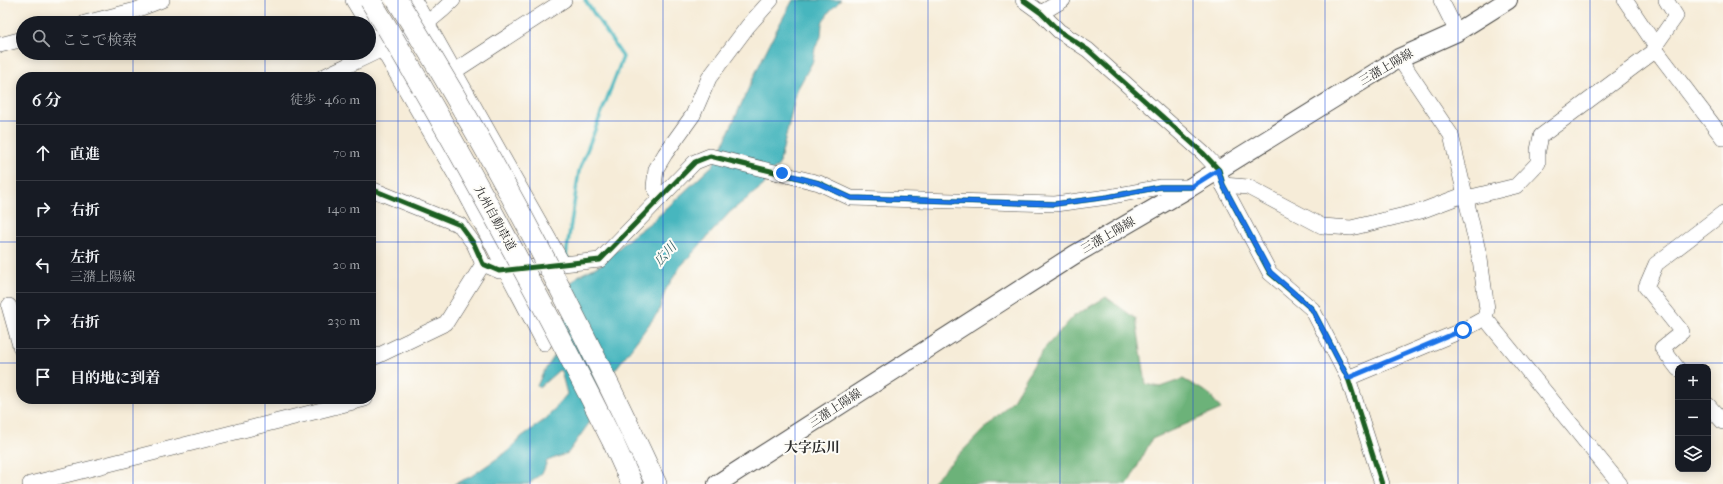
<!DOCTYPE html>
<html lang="ja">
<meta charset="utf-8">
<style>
body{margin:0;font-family:"IM FELL French Canon","Noto Serif JP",serif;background:#242831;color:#f1f3f6}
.controls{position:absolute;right:12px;bottom:12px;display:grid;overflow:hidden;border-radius:8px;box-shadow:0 2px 10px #0003}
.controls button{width:36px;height:36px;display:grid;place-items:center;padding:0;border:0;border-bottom:1px solid #363941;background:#171b24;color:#f1f3f6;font:20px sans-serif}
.stop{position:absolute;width:12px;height:12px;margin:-9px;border:3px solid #1a73e8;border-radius:50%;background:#fff}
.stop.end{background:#1a73e8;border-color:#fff;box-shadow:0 1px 4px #0008}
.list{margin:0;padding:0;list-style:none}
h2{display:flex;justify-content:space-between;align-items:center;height:52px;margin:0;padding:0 16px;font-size:17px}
h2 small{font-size:13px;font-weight:400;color:#9ea1a6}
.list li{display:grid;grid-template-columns:26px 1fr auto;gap:12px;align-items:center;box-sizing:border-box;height:56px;padding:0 16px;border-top:1px solid #363941}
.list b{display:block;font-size:15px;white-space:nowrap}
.list p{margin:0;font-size:13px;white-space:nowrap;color:#9ea1a6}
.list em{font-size:13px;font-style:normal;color:#9ea1a6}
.icon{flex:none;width:22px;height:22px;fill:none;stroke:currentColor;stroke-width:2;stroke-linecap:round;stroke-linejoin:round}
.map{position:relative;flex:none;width:1723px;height:484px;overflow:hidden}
.search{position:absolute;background:#171b24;box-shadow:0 2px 10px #0003;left:16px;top:16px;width:360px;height:44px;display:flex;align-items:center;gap:10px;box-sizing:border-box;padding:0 14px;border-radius:22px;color:#9ea1a6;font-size:15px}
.panel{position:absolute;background:#171b24;box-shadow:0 2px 10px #0003;left:16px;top:72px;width:360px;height:332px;border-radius:16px}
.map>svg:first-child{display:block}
</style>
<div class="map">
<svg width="1723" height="484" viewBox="0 0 1723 484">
<rect width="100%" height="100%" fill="#fdfcf7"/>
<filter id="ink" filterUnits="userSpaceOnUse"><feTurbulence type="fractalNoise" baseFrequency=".025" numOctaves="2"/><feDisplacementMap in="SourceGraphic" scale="8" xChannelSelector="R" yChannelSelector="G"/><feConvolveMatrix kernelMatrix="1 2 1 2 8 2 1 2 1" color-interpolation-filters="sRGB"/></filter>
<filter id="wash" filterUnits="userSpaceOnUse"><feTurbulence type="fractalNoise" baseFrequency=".012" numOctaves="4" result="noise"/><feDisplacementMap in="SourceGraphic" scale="16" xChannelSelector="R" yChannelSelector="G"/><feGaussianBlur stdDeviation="0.9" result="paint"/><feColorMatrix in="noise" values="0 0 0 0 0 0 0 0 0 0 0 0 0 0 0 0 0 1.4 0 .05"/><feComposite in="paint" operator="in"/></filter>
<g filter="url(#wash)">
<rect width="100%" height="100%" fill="#f6ecd8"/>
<!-- forest -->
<path fill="#6cb279" stroke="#4c6e52" d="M1106,297L1136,319L1146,384L1160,387L1183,379L1208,393L1221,409L1152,439L1128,484H930L1013,400L1042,351L1074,316Z"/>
<!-- water -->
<path fill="#46b6be" stroke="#387074" d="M793,0H841L829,12L822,23L821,37L815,48L813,61L797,90L779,165L770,174L764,185L730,212L680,267L665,291L659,311L603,386L587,426L568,453L547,461L543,472L529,484H454L470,477L508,451L521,437L547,418L567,394L561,371L559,370L539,388L537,386L543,373L559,349L562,337L567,290L571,283L578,276L600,265L631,237L654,220L713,165C722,150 727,134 735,118C753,78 771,38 793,0Z"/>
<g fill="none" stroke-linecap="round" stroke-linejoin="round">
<!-- stream -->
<path stroke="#46b6be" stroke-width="3.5" d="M568,258L566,256L579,171L623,57L585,0"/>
</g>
</g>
<g filter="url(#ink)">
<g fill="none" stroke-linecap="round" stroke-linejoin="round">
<!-- minor casing -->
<g stroke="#494845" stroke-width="16">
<g id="minor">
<path d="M353,0L367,23"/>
<path d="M414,0L563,264"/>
<path d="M1023,0L1041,13L1059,31L1088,50L1203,153L1219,170L1223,185L1270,273L1312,309L1348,378L1382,484"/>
<path d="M1441,0L1457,32"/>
<path d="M1625,0L1656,46"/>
<path d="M1041,13L1063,0"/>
<path d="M85,23L136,10L162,0"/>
<path d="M369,26L461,185L544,343"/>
<path d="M0,45L23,39"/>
<path d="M1656,50L1723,138"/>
<path d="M1399,58L1451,135L1480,259L1487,309L1485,318"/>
<path d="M455,71L564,0"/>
<path d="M323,77C368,55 418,37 453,0"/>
<path d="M1223,185L1248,187L1322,226L1351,228L1421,211L1466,194"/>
<path d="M371,189L460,225L474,244L483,264L499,271L600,260L695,162L710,156L819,183L851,198L1055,204L1108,197L1160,187H1191"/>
<path d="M661,197L654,187L656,169L665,154L693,115L709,78L748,26L771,0"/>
<path d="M1467,198L1516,186L1538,163V150L1541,136L1656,50L1657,43L1676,16L1666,0"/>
<path d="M9,306L21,349"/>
<path d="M1485,318L1620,484"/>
<path d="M371,359L446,323L483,264"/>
<path d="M1678,369L1662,348L1682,332L1646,287L1656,264L1723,213"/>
<path d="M1348,378L1463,330L1485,318"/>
<path d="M1708,405L1723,422"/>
<path d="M30,484L365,399"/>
</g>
</g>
<!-- major casing -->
<g stroke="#494845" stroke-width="20">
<path id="major" d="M717,484L1074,255L1191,187L1399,58L1457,32L1508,0"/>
</g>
<!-- highway casing -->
<g stroke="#494845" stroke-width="22">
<g id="highway">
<path d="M632,433L656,484"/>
<path d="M613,442L632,484"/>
</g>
</g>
<!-- minor -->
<use href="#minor" stroke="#fff" stroke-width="15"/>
<!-- major -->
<use href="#major" stroke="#fff" stroke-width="18"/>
<!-- highway -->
<use href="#highway" stroke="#fff" stroke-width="21"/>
<!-- highway-bridge casing -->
<g stroke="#494845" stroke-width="22" stroke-linecap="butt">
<g id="highway-bridge">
<path d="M370,0C405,56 437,113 469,170C519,260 567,350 613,442"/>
<path d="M397,0C484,139 561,285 632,433"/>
</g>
</g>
<!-- highway-bridge -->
<use href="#highway-bridge" stroke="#fff" stroke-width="21"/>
<!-- cycleway casing -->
<g stroke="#fdfcf7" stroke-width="8">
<g id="cycleway">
<path d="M1023,0L1041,13L1059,31L1088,50L1203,153L1219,170L1223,185L1270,273L1312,309L1348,378L1382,484"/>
<path d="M371,189L460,225L474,244L483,264L499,271L600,260L695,162L710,156L819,183L851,198L1055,204L1108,197L1160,187H1191"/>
</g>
</g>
<!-- cycleway -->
<use href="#cycleway" stroke="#1b5e20" stroke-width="5"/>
</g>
</g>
<g fill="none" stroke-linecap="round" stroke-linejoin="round" filter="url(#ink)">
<!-- route -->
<path stroke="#1a73e8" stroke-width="5" d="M782,173L818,183L851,198L1055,204L1108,197L1160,187H1191L1218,170L1223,185L1270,272L1312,309L1348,378L1463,330"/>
</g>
<!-- grid -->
<path fill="none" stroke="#1d4ed8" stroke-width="1" stroke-opacity="0.55" d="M133,0V23M265,0V23M398,0V484M530,0V484M663,0V484M795,0V484M928,0V484M1060,0V484M1193,0V484M1325,0V484M1458,0V484M1590,0V484M133,53V77M265,53V77M0,121H21M371,121H1723M0,242H21M371,242H1723M0,363H21M371,363H1723M133,399V484M265,399V484"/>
<g text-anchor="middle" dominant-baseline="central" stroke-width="4" stroke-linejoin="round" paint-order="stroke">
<!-- street labels -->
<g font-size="12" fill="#2b2b2b" stroke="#fdfcf7">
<text transform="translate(1386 67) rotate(-30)">三潴上陽線</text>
<text transform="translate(495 218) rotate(61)">九州自動車道</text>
<text transform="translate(1108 235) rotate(-30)">三潴上陽線</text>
<text transform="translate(835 408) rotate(-33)">三潴上陽線</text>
</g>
<!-- water labels -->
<g font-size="13" font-style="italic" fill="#366366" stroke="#fdfcf7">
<text transform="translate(665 254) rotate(-48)">広川</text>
</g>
<!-- quarter labels -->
<g font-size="14" font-weight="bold" fill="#2b2b2b" stroke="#fdfcf7">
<text x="812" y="447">大字広川</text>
</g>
</g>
</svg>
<div class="controls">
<button>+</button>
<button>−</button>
<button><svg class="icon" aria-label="layers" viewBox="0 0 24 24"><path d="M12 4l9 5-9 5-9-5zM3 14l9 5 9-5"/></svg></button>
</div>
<div class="stop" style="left:1463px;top:330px"></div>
<div class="stop end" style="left:782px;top:173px"></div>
<div class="search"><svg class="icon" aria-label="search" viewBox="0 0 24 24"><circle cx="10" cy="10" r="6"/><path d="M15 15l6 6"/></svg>ここで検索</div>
<section class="panel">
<h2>6 分<small>徒歩 · 460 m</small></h2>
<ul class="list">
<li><svg class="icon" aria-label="ahead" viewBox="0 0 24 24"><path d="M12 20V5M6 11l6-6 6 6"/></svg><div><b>直進</b></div><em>70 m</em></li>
<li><svg class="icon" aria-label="right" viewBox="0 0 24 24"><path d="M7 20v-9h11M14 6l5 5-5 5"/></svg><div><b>右折</b></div><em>140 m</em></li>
<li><svg class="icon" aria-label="left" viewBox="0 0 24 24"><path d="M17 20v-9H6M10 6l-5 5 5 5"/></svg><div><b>左折</b><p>三潴上陽線</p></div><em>20 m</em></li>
<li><svg class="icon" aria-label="right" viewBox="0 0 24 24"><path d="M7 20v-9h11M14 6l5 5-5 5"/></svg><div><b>右折</b></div><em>230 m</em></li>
<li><svg class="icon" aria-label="arrive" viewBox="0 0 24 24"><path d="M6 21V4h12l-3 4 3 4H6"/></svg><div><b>目的地に到着</b></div></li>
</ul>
</section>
</div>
